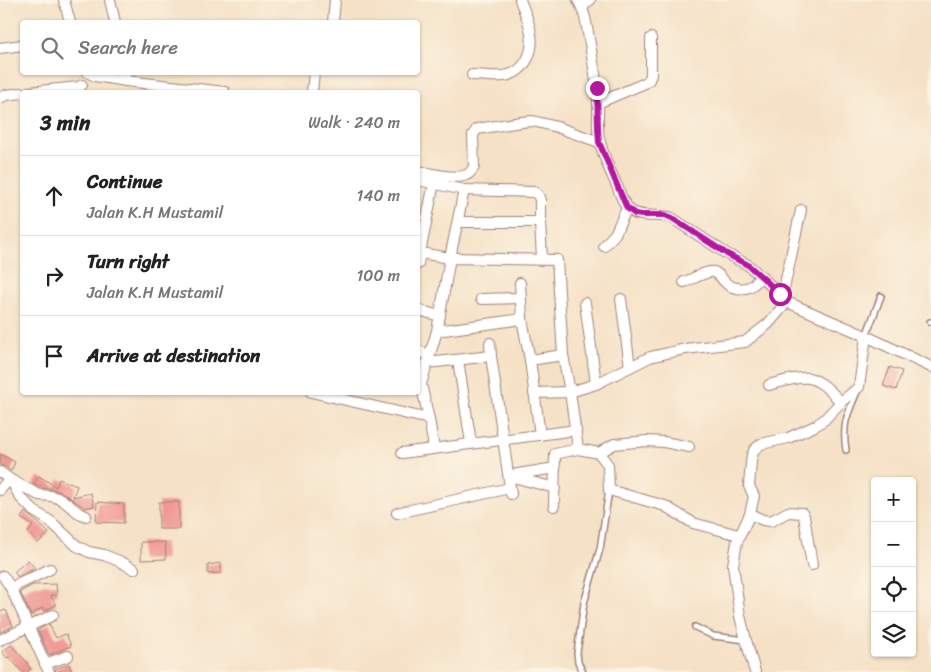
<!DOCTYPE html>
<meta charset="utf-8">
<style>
body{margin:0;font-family:Sriracha,sans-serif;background:#f2f2f2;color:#222}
.controls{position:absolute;right:15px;bottom:15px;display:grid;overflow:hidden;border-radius:5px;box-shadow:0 1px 4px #0004}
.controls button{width:45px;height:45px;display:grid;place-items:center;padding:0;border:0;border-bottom:1px solid #e0e0e0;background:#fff;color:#222;font:25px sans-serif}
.stop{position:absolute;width:15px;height:15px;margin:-11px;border:4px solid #b5179e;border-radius:50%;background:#fff}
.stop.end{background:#b5179e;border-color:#fff;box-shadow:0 1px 5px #0008}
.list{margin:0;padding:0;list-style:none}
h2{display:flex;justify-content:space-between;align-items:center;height:65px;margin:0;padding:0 20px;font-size:21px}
h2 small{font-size:16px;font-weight:400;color:#767676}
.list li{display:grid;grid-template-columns:32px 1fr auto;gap:15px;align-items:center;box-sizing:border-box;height:80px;padding:0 20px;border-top:1px solid #e0e0e0}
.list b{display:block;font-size:19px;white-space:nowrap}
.list p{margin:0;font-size:16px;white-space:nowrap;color:#767676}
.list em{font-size:16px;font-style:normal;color:#767676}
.icon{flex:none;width:28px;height:28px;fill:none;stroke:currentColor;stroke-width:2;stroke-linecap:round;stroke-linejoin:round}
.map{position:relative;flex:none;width:931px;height:672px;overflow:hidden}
.search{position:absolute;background:#fff;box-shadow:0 1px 4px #0004;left:20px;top:20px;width:400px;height:55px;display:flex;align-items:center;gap:12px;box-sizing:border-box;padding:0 18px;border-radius:5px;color:#767676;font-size:19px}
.panel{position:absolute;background:#fff;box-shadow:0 1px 4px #0004;left:20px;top:90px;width:400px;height:305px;border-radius:5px}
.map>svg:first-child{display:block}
</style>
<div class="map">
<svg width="931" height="672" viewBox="0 0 931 672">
<rect width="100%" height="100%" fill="#fcf5e5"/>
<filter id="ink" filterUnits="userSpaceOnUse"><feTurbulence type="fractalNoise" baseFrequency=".02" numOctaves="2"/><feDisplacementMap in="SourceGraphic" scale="10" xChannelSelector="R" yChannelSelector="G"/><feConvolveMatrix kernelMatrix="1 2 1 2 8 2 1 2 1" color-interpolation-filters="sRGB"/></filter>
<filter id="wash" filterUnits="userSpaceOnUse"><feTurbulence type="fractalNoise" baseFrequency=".0096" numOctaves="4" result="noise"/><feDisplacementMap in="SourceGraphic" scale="20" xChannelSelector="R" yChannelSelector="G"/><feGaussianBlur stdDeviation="1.12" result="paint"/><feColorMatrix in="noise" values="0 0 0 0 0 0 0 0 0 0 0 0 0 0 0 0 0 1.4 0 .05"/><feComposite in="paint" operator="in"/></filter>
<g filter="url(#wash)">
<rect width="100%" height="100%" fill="#f5e1c6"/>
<g id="blocks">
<!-- building -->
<g fill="#f09a94">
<path d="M890,367L902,371L896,390L883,386Z"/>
<path d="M0,454L15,462L11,471L4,466L0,465Z"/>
<path d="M39,476L56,487L59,479L77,486L73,497L91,493L94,506L85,508L63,493L53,489L41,488L33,484Z"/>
<path d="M97,502L124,504V523L96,522Z"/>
<rect x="159" y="502" width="20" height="27"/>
<path d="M25,512L36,521L49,533L38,543L28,532L33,526L21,518Z"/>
<path d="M141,542H165L166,559L141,560Z"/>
<path d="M28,560L35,568L18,577L14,572Z"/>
<path d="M221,563V573L208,574V565Z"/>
<path d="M56,584L57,595H50L56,605L44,611L42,608L31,615L20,592L33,585Z"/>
<path d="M6,610L13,626L0,632V612Z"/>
<path d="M49,624L56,638L66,634L71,646L49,655L38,630Z"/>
<path d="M11,645L28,663L27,664L31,669L27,672H22L9,657L7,658L2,652Z"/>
<path d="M69,664L72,672H56L55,669Z"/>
</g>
</g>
</g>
<g filter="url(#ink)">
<use href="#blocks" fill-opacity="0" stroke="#a08078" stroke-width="1"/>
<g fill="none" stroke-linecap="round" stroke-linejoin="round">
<!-- service casing -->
<g stroke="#a08078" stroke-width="8">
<g id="service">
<path d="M930,322H931"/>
<path d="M866,336L881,296"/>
<path d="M846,450C842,424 847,415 857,392"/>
<path d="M695,627L713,636L746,640"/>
<path d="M583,672L578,662L577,653L584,603L600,549L609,490"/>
</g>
</g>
<!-- minor casing -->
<g stroke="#a08078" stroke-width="12">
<g id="minor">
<path d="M64,0L70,22"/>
<path d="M110,0L115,22"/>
<path d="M578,0C586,13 587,29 590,44C593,63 597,81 598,100C599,114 596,129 600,142C603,156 612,175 618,188C621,196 624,206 631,211C642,219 659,213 672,218L727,254L748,265L764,279L787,302L866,336L931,367"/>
<path d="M582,7L590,0"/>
<path d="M333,22L335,0"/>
<path d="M0,48L22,45"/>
<path d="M87,72L95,76L126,81L124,72"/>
<path d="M472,75C483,75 494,77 504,76C525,73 534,52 531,34C530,23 524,11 520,0"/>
<path d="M126,81L225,92"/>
<path d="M29,92L79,87L82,85"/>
<path d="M312,92L314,72"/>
<path d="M0,98L6,95L22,93"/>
<path d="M598,103L645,83L649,80L651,75V38"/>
<path d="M418,171C429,173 456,180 466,175C470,174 472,170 474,167L473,135L477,129L521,122L533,121L557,127L599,142"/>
<path d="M418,180L464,190L450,258L420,253L418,264"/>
<path d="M464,190L534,192L538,195L540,200V222L542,259"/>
<path d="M458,222H540"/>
<path d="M604,246L615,234L627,208"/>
<path d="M420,253L434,183"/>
<path d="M684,282C691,280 708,270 714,272C720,274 722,280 726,283C731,288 742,290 749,287C754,285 758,280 761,276"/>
<path d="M520,283L522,319"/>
<path d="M780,294L785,284L801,210"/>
<path d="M481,299L521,298"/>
<path d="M621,299L630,367"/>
<path d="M585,303L596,384"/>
<path d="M418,310L440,316"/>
<path d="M437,331L522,319L530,360L563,355"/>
<path d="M490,343L491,356L511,494"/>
<path d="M418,351L430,355"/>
<path d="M458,360L471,443"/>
<path d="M530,360L540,435"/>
<path d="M427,363L491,356"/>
<path d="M769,385C780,382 798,376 809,378C822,381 832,393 841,402"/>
<path d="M311,392L429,419L421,384L437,331L450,258L557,260L563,355L570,392L578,449L599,453L608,465L609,490L665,506L693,523L739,535"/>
<path d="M534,393L570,392L596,384L650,357L685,349L745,342L768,324L787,302"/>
<path d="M429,419L434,448"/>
<path d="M402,453L576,430"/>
<path d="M599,453L614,444L647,441L664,442L689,447"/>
<path d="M0,472L11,480L20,497L34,511L50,521L77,546L89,552L104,555L119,561L134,569"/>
<path d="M512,475L555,468"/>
<path d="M509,476L555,488"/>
<path d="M0,490L5,484L11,480L39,495L51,496L61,499L79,513L86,516"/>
<path d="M554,506L555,454L578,449"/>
<path d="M397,513L510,488"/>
<path d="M750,514L763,520L771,521L788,512L802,513L804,516L812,565"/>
<path d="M3,576L11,588L49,672"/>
<path d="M11,588L50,569"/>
<path d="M0,640L53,615"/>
<path d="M45,664L68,656"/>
<path d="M755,672L746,640L740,616L733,565L737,542L750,514L754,496L749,486L751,462L752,455L755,449L761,444L788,438L815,426L824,420L841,402L859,387L866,336"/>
</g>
</g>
<!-- service -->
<use href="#service" stroke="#fff" stroke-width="5"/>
<!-- minor -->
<use href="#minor" stroke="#fff" stroke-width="10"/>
</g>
</g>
<g fill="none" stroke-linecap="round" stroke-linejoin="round" filter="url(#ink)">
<!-- route -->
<path stroke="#b5179e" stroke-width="6" d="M597,88L598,129L599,142L617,185L627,208L635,214L642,215H665L672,218L727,254L748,265L764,279L780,294"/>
</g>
</svg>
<div class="controls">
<button>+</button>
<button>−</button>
<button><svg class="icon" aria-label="locate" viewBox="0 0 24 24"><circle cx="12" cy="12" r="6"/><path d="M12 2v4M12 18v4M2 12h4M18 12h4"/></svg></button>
<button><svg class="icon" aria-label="layers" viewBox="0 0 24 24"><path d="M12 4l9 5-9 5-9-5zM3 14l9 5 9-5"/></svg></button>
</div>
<div class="stop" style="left:780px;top:294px"></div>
<div class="stop end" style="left:597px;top:88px"></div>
<div class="search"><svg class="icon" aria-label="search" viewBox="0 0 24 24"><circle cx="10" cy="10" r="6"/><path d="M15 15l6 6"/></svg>Search here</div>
<section class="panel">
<h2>3 min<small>Walk · 240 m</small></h2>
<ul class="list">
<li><svg class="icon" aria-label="ahead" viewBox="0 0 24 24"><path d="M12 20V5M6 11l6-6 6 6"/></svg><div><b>Continue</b><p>Jalan K.H Mustamil</p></div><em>140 m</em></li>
<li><svg class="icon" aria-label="right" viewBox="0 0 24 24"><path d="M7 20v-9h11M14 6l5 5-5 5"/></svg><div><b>Turn right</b><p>Jalan K.H Mustamil</p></div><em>100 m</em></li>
<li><svg class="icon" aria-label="arrive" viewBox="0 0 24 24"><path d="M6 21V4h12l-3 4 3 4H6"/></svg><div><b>Arrive at destination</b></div></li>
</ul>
</section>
</div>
